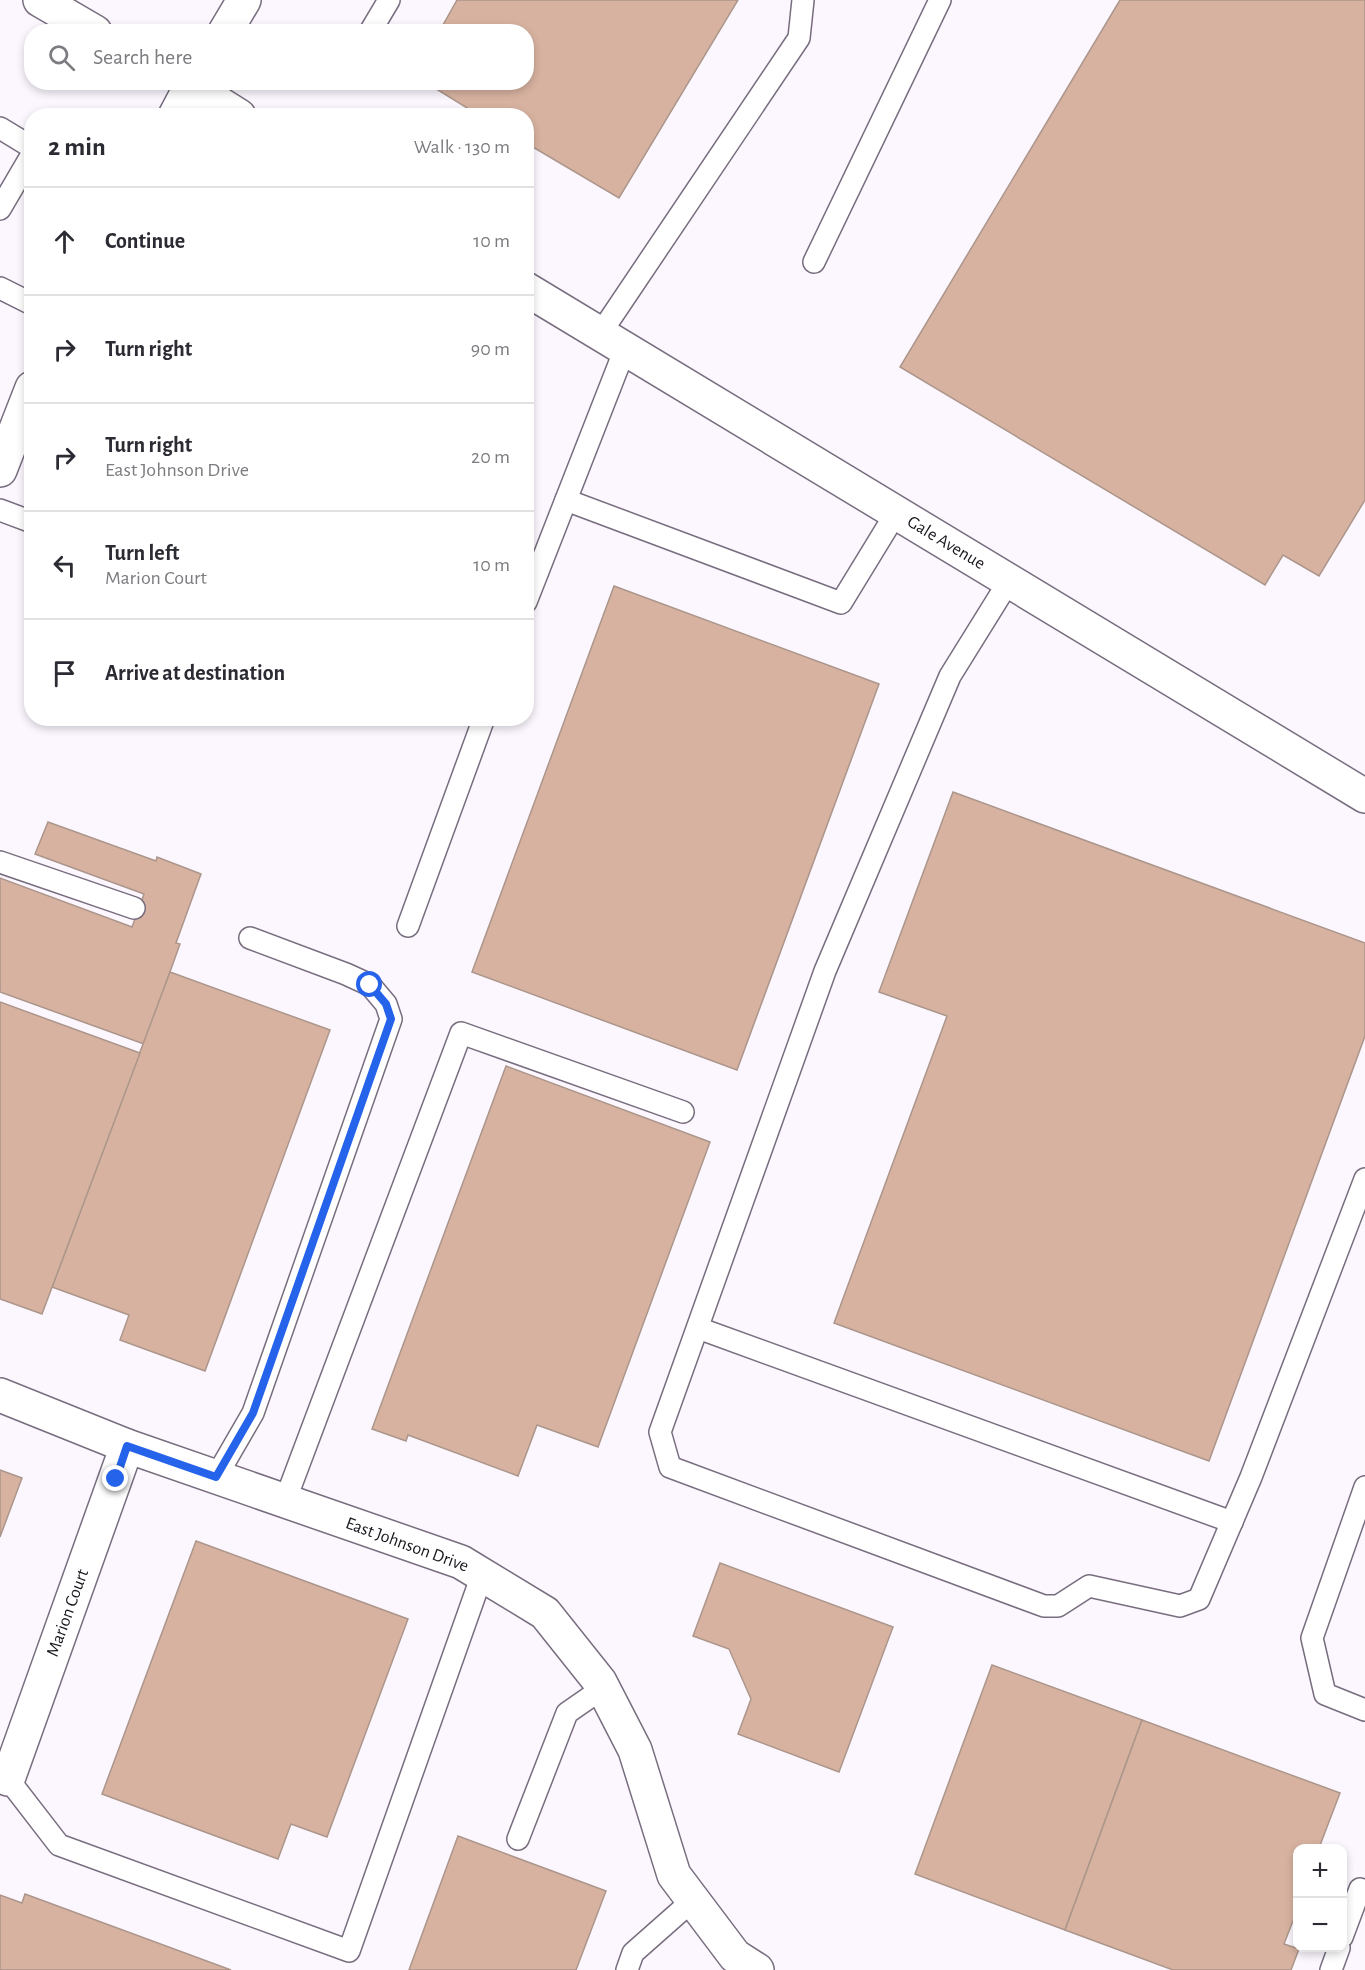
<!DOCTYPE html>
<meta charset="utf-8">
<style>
body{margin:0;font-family:"Alegreya Sans",sans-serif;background:#f7f7f7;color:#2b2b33}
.controls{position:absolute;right:18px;bottom:18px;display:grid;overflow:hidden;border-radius:12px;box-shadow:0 3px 9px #0003}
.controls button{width:54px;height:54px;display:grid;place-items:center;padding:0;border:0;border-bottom:2px solid #e1e1e2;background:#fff;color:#2b2b33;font:30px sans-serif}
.stop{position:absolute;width:18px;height:18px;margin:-14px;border:4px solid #2563eb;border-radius:50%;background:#fff}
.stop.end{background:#2563eb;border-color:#fff;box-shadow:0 2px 6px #0008}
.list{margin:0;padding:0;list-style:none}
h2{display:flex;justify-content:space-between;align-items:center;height:78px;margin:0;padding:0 24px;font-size:26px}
h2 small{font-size:20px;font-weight:400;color:#7c7c81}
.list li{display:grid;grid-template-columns:39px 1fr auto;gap:18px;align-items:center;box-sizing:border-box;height:108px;padding:0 24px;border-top:2px solid #e1e1e2}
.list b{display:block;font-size:22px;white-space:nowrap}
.list p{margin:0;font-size:20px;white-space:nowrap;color:#7c7c81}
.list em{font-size:20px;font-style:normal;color:#7c7c81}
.icon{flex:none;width:33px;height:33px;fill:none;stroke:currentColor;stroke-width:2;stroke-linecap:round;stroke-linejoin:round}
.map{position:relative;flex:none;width:1365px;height:1970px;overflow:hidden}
.search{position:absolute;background:#fff;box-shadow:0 3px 9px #0003;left:24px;top:24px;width:510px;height:66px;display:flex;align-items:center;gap:15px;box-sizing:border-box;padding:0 21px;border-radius:24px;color:#7c7c81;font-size:22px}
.panel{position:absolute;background:#fff;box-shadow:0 3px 9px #0003;left:24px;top:108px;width:510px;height:618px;border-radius:24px}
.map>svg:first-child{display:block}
</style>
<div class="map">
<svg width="1365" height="1970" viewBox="0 0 1365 1970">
<rect width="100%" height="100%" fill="#fcf7ff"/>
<!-- building -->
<g fill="#d7b2a0" stroke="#ac968b" stroke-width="1.5">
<path d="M457,0H738L619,198L526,143V116H480L425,82H526V32H439Z"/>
<path d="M1120,0H1365V500L1319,576L1283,555L1265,585L900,367Z"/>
<path d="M614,586L879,684L737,1070L472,972Z"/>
<path d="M953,792L1365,943V1036L1209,1461L834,1323L947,1016L879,992Z"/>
<path d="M48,822L156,861L157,857L201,874L176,943L180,944L144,1044L0,992V878L132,927L144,894L35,854Z"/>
<path d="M170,972L330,1030L205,1371L120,1340L129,1315L52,1287Z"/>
<path d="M0,1002L140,1053L42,1314L0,1299Z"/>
<path d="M506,1066L710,1142L598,1447L537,1425L518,1476L408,1435L406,1441L372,1429Z"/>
<path d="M0,1470L22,1478L0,1537Z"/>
<path d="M196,1541L408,1619L327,1837L291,1824L278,1859L102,1794Z"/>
<path d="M720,1563L893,1627L839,1772L738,1734L751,1699L729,1649L693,1636Z"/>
<path d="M992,1665L1142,1720L1065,1930L915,1874Z"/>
<path d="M1142,1720L1340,1793L1319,1848H1298V1908L1284,1944L1299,1949L1291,1970H1173L1065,1930Z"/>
<path d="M458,1836L606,1891L576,1970H409Z"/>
<path d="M25,1894L231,1970H0V1895L22,1903Z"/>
</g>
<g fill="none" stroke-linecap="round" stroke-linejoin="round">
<!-- service casing -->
<g stroke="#786d7f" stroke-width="24">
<g id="service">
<path d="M370,32L389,0"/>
<path d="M0,128L28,145L31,149V156L0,209"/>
<path d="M814,262L940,0"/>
<path d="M0,288L32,304"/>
<path d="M600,334L799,38L803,0"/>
<path d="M566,500L841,603L896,513"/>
<path d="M0,510L32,522"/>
<path d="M1009,581L950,676L825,971L660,1432L670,1467L1044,1606H1058L1089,1586L1180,1606L1199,1599L1251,1477L1365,1179"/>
<path d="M526,602L625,349"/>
<path d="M0,862L134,908"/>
<path d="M408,926L484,718"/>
<path d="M698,1328L1232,1522"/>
<path d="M216,1477L253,1413L391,1019L386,1004L370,985L346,974L250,938"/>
<path d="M1365,1487L1312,1638L1325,1694L1365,1710"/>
<path d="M285,1501L461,1033L683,1112"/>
<path d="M0,1776L8,1779L59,1845L349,1951L482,1575"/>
<path d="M518,1839L567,1713L603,1688"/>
<path d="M1342,1937L1360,1889"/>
<path d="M627,1970L633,1953L693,1900"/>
<path d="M1331,1970L1339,1948"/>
</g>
</g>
<!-- minor casing -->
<g stroke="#786d7f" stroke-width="36">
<g id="minor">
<path d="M225,32L244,0"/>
<path d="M175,116L193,82"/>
<path d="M0,470L32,388"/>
<path d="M0,1395L127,1446L461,1562L545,1613L600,1682L635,1750L674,1875L735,1956L757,1970"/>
<path d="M8,1779L127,1446"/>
</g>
</g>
<!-- secondary casing -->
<g stroke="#786d7f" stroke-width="36">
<g id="secondary">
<path d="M40,0L95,32"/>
<path d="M185,82L239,116"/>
<path d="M526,289L1365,796"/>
</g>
</g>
<!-- service -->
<use href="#service" stroke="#fff" stroke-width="21"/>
<!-- minor -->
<use href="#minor" stroke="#fff" stroke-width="33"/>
<!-- secondary -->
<use href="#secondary" stroke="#fff" stroke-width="33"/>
</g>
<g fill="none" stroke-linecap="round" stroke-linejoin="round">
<!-- route -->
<path stroke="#2563eb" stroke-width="8" d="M116,1479L127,1446L216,1477L253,1413L391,1019L386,1004L370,985"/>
</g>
<g text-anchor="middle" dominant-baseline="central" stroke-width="6" stroke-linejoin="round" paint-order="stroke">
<!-- street labels -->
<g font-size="18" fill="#1b171e" stroke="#fff">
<text transform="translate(946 543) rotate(31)">Gale Avenue</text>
<text transform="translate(407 1545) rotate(20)">East Johnson Drive</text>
<text transform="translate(68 1613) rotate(-70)">Marion Court</text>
</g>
</g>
</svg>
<div class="controls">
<button>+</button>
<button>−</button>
</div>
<div class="stop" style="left:370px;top:985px"></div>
<div class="stop end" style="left:116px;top:1479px"></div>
<div class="search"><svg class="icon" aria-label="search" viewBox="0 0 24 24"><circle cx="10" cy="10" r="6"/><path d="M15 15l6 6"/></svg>Search here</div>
<section class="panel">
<h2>2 min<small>Walk · 130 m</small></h2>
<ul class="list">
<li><svg class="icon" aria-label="ahead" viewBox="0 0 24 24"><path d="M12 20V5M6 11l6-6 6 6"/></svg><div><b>Continue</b></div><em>10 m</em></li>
<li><svg class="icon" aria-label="right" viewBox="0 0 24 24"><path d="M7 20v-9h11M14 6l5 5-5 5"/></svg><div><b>Turn right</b></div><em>90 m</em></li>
<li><svg class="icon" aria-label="right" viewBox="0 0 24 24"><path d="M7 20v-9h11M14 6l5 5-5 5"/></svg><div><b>Turn right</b><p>East Johnson Drive</p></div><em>20 m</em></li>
<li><svg class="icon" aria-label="left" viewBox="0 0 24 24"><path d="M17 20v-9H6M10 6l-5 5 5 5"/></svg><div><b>Turn left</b><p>Marion Court</p></div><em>10 m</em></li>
<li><svg class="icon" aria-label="arrive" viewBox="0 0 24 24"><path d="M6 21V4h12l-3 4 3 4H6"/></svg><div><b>Arrive at destination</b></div></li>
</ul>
</section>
</div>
